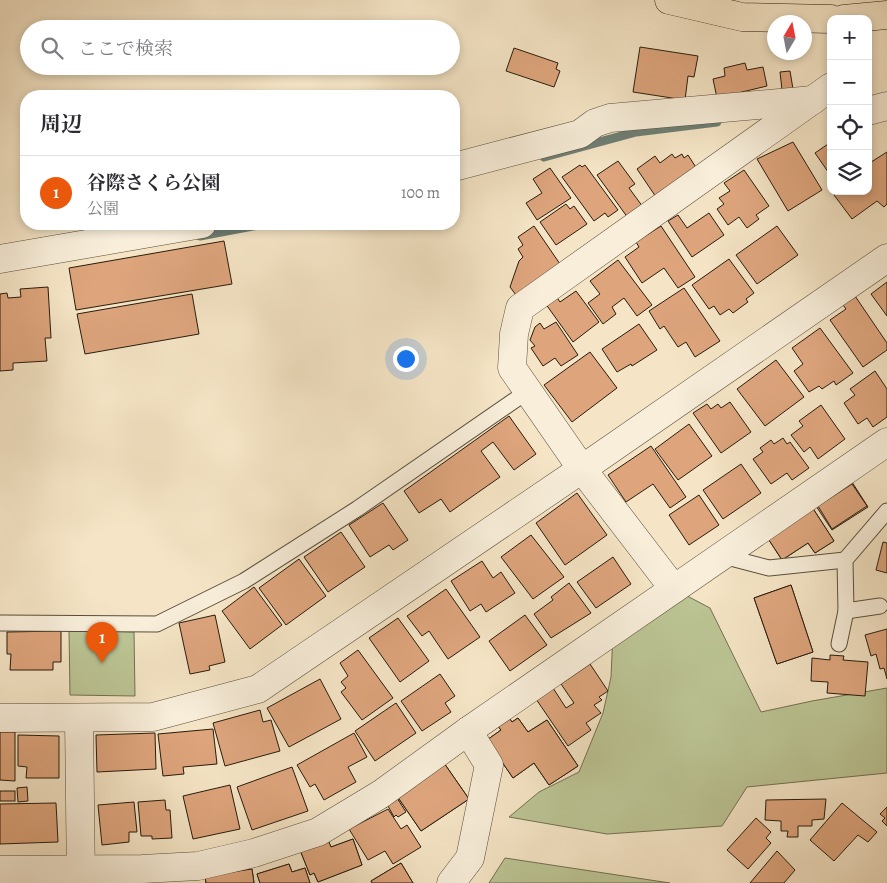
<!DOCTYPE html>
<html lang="ja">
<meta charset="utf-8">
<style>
body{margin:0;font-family:Alegreya,"Noto Serif JP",serif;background:#f7f7f7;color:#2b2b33}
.controls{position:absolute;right:15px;top:15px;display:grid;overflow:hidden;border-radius:10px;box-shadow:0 2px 8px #0003}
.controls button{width:45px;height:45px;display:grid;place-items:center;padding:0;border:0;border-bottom:1px solid #e1e1e2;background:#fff;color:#2b2b33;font:25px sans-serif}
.compass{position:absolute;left:767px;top:15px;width:45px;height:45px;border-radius:50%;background:#fff;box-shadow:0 2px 8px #0003;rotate:10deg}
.you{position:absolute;left:405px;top:358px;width:18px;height:18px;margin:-12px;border:4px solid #fff;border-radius:50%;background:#1a73e8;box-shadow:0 0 0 8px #1a73e833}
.badge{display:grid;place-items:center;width:32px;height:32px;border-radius:50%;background:#ea580c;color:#fff;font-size:16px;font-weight:700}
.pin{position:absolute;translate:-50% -41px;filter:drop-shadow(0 1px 2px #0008)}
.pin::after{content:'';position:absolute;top:26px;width:18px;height:15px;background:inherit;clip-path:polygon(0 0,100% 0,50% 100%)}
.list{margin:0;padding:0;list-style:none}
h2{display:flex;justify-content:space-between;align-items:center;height:65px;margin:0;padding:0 20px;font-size:21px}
h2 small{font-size:16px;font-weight:400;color:#7c7c81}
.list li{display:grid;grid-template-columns:32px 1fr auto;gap:15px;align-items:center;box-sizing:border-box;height:75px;padding:0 20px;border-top:1px solid #e1e1e2}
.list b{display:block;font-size:19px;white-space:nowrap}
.list p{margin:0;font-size:16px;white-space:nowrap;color:#7c7c81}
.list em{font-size:16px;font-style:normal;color:#7c7c81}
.icon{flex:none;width:28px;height:28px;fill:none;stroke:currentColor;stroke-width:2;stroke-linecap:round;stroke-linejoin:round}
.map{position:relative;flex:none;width:887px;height:883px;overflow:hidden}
.search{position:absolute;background:#fff;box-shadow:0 2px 8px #0003;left:20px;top:20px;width:440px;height:55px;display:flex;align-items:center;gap:12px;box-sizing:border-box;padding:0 18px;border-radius:28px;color:#7c7c81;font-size:19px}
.panel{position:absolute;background:#fff;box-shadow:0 2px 8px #0003;left:20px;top:90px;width:440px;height:140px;border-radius:20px}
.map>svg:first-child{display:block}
</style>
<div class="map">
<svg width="887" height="883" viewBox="0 0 887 883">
<rect width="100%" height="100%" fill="#f5e5c6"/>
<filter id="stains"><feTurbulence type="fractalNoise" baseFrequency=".004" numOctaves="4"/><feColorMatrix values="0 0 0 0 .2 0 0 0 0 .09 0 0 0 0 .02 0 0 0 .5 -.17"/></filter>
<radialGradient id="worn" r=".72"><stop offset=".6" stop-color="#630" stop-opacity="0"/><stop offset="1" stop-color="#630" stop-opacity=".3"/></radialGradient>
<!-- green -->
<g fill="#bcc595" stroke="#727051">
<path d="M674,589L710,608L761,712L812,701L887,688V773L747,787L722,826L607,834L509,817L539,792L579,772L603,713L611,677L613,632Z"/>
<path d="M69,630L134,632L135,696L70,695Z"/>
<path d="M505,858L670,883H489Z"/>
</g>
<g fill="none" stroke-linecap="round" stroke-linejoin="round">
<!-- stream -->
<g stroke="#6d7e74" stroke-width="9">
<path d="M544,157L636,132L717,122"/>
<path d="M200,236L264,224"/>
</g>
</g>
<!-- building -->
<g fill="#dea57d" stroke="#271c0d">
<path d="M640,47L698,56L694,77L688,76L685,100L633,92Z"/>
<path d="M514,48L558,63L556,69L560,71L554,87L506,71Z"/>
<path d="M745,63L747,70L763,67L767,86L717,98L713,79L725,76L724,68Z"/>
<path d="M790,71L793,89L782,90L780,72Z"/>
<path d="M793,142L822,190L788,211L757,159Z"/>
<path d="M831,142V176L815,153Z"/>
<path d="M887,152V204L884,207L877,201L852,219L834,195L838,191H868V164Z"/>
<path d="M672,154L675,158L682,154L684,158L688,155L697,169L656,197L637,169L655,156L660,163Z"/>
<path d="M618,161L635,184L629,188L643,207L628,218L597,175Z"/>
<path d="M580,165L582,167L585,165L618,210L608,217L605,213L594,221L562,177Z"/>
<path d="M550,168L571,198L537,220L526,203L542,193L533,179Z"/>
<path d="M744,170L769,206L756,215L759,219L747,228L739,217L728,225L717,209L724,204L719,198L730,191L724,183Z"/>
<path d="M566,204L570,209L574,206L587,224L556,245L540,222Z"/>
<path d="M709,213L724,235L692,257L668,221L678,215L687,228Z"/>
<path d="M534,226L560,264L516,295L510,287L519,261L523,257L518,249L523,245L518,237Z"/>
<path d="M661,226L695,277L678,288L664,268L642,283L625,257L639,247L636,242Z"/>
<path d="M777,226L798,255L757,284L736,255Z"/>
<path d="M224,241L232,284L76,310L69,268Z"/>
<path d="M729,259L754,293L746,299L748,302L733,313L729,309L720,315L714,306L709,309L692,285Z"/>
<path d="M618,260L652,305L637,316L624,298L612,307L616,314L603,324L588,303L600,294L590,281Z"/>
<path d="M887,282V316L871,294Z"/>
<path d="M48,287L51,338H45L47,361L13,363V370L0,371V294L7,293L8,298L21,297L20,289Z"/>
<path d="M684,288L720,341L695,357L686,342L678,347L664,326L660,329L649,311Z"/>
<path d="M576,291L599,322L573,342L545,303L556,296L560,302Z"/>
<path d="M192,294L199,334L85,354L77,314Z"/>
<path d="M855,296L887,343V350L863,367L830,320L846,309L843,305Z"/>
<path d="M556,322L578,355L561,366L555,358L543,366L531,348L535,346L530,340L535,327L540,323L544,329Z"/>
<path d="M639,324L657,350L632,366L631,364L617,372L602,349Z"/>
<path d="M820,328L853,373L836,385L834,381L822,389L819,386L809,392L794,371L803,364L792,348Z"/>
<path d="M590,352L617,388L572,422L544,385Z"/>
<path d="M776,360L804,397L765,426L737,389Z"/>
<path d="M875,371L887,389V417L873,427L867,418L858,424L844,403L855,395L850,389Z"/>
<path d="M730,402L751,432L721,453L693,413L707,404L711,409L718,404L721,408Z"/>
<path d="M821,405L845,439L818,459L810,447L804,452L791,435L803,426L799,421Z"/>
<path d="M509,416L536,454L514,470L493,442L481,451L500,477L450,512L441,499L419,513L404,491Z"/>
<path d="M689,424L712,456L678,480L655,449Z"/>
<path d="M783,438L787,444L790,442L809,468L792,480L787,473L771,484L753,459L763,452L760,448L771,440L774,444Z"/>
<path d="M651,446L686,497L670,508L653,484L626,502L608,475Z"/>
<path d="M741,464L761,493L723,519L703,490Z"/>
<path d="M852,482L868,507L832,530L816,506Z"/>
<path d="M852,484L867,506L832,529L818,506Z"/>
<path d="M577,493L607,535L565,565L536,523Z"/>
<path d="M699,495L719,525L689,545L669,515Z"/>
<path d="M383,503L408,540L393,550L389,545L370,557L349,525Z"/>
<path d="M812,507L834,541L815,553L808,543L782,560L767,537Z"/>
<path d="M812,507L834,541L815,553L808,543L782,560L767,537Z"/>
<path d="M341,532L365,567L328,592L304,557Z"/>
<path d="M531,535L564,577L533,599L501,557Z"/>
<path d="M883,542L887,543V573L876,570Z"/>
<path d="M613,557L631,584L596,608L577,582Z"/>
<path d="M299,559L326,596L286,625L259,588Z"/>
<path d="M482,561L493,578L501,572L515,593L486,612L481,604L470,611L451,581Z"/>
<path d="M569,583L591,613L551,638L534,614L553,600L551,597Z"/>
<path d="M791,585L813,652L777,664L754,598Z"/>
<path d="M791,585L813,652L777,664L754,598Z"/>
<path d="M254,587L282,625L250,649L222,611Z"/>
<path d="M446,589L480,637L448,659L429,631L422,636L407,616Z"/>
<path d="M215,615L225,662L209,666L210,670L190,674L179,623Z"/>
<path d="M525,615L547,645L510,671L489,641Z"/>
<path d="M398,618L429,661L400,682L369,638Z"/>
<path d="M887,629V679L884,668L880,669L876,654L871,656L865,635Z"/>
<path d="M61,631V662H53V670H10L11,654H7V632Z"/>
<path d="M358,650L393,698L362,720L341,692L346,688L341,682L348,676L340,663Z"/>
<path d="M830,655L844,656L843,660L868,662L865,696L827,693L828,682L811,681L812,658L830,660Z"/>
<path d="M590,664L608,691L599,697L602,700L594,705L601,713L586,723L591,730L568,746L536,699L553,688L566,708L574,703L561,684Z"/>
<path d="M440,674L455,696L445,703L451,712L422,731L401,701Z"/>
<path d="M320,679L341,719L289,747L267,708Z"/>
<path d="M396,703L416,733L375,761L355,731Z"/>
<path d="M260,710L263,722L271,720L280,751L225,766L213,723Z"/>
<path d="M509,718L512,722L518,718L528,732L547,720L578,766L549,785L534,763L513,778L487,740L501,730L497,725Z"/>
<path d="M509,718L512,722L518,718L528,732L547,720L578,766L549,785L534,763L513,778L487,740L501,730L497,725Z"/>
<path d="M213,729L217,764L183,767L184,774L163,776L158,734Z"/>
<path d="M0,732H15V781L0,780Z"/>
<path d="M155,733L156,769L97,772L96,735Z"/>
<path d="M354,733L367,757L348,767L356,782L324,800L315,784L310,787L297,765Z"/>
<path d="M18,735L59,736V778H26L27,767L18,766Z"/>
<path d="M444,763L469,799L421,831L397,796Z"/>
<path d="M444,763L469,799L421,831L397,796Z"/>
<path d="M292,767L308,811L252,830L237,787Z"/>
<path d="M230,785L240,829L193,839L183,796Z"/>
<path d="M27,787L28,801L18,802L17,788Z"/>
<rect x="0" y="791" width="15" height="10"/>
<path d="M397,798L406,812L398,817L396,815L394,817L388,806L386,808L384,804Z"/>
<path d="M826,799L824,819L812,820V826H798V837H787L788,831H781V821L765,820L766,800Z"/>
<path d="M165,800L166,810H170L172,838L152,839V836H141L138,802Z"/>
<path d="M134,802L137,832H129V842L102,845L98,805Z"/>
<path d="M56,803L58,842L0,844V804Z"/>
<path d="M842,803L877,832L868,842L858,835L834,861L810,840Z"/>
<path d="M887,807V826L882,821L885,818L880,814Z"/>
<path d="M388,809L401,829L407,825L421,847L393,864L385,851L368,860L349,829Z"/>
<path d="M756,818L771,832L766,838L771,843L748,869L727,850Z"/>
<path d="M353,839L362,865L318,882L314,873L310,875L300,850L328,840L331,847Z"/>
<path d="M353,839L362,865L318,882L314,873L310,875L300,850L328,840L331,847Z"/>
<path d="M777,851L795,870L784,883H750Z"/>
<path d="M401,863L413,883H372L371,881Z"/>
<path d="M401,863L413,883H372L371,881Z"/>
<path d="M289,864L292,872L305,868L310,883H260L257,874Z"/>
<path d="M289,864L292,872L305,868L310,883H260L257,874Z"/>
<path d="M252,869L254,883H206L205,876Z"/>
<path d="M252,869L254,883H206L205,876Z"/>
</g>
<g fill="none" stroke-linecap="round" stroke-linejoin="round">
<!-- lane casing -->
<g stroke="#5a4e3b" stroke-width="17">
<g id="lane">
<path d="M723,556L769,568L845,560"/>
<path d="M846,611L880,606"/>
<path d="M0,623L157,624L244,581L357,509L528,391"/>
<path d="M839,644L846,611L845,560L887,511"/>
</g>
</g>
<!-- street casing -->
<g stroke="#5a4e3b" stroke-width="29">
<g id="street">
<path d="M868,111L887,106"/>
<path d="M454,167L580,134L595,123L610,118L813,100"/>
<path d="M0,259L202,224"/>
<path d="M674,589L582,469L512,368L514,334L520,308L831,87"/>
<path d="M0,718L153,717L258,689L582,469L887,258"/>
<path d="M79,719L81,883"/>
<path d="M0,870L142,869L198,866L254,853L318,832L381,794L468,731L887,442"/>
<path d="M451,883L470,858L489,765L468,731"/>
</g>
</g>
<!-- primary casing -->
<g stroke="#271c0d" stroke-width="29">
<g id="primary">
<path d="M669,0L742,17L831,19"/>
<path d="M844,19L887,15"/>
</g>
</g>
<!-- lane -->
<use href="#lane" stroke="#f8eeda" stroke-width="15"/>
<!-- street -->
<use href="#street" stroke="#f8eeda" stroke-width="28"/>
<!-- primary -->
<use href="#primary" stroke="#f5e5c6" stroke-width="28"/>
</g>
<rect width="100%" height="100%" filter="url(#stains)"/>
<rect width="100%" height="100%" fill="url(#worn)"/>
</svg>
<div class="controls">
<button>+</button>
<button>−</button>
<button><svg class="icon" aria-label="locate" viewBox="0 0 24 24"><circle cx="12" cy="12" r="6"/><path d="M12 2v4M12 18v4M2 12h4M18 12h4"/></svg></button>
<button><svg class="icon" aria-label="layers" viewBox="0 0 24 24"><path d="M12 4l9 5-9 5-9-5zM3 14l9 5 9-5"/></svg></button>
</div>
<svg class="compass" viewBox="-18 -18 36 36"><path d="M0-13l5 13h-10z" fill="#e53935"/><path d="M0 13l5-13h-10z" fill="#7c7c81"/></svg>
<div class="you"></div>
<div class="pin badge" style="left:102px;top:663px">1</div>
<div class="search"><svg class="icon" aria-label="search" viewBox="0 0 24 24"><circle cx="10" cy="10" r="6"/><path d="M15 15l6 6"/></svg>ここで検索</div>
<section class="panel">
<h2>周辺<small></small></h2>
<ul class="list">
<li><span class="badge">1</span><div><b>谷際さくら公園</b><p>公園</p></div><em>100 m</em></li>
</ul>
</section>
</div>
